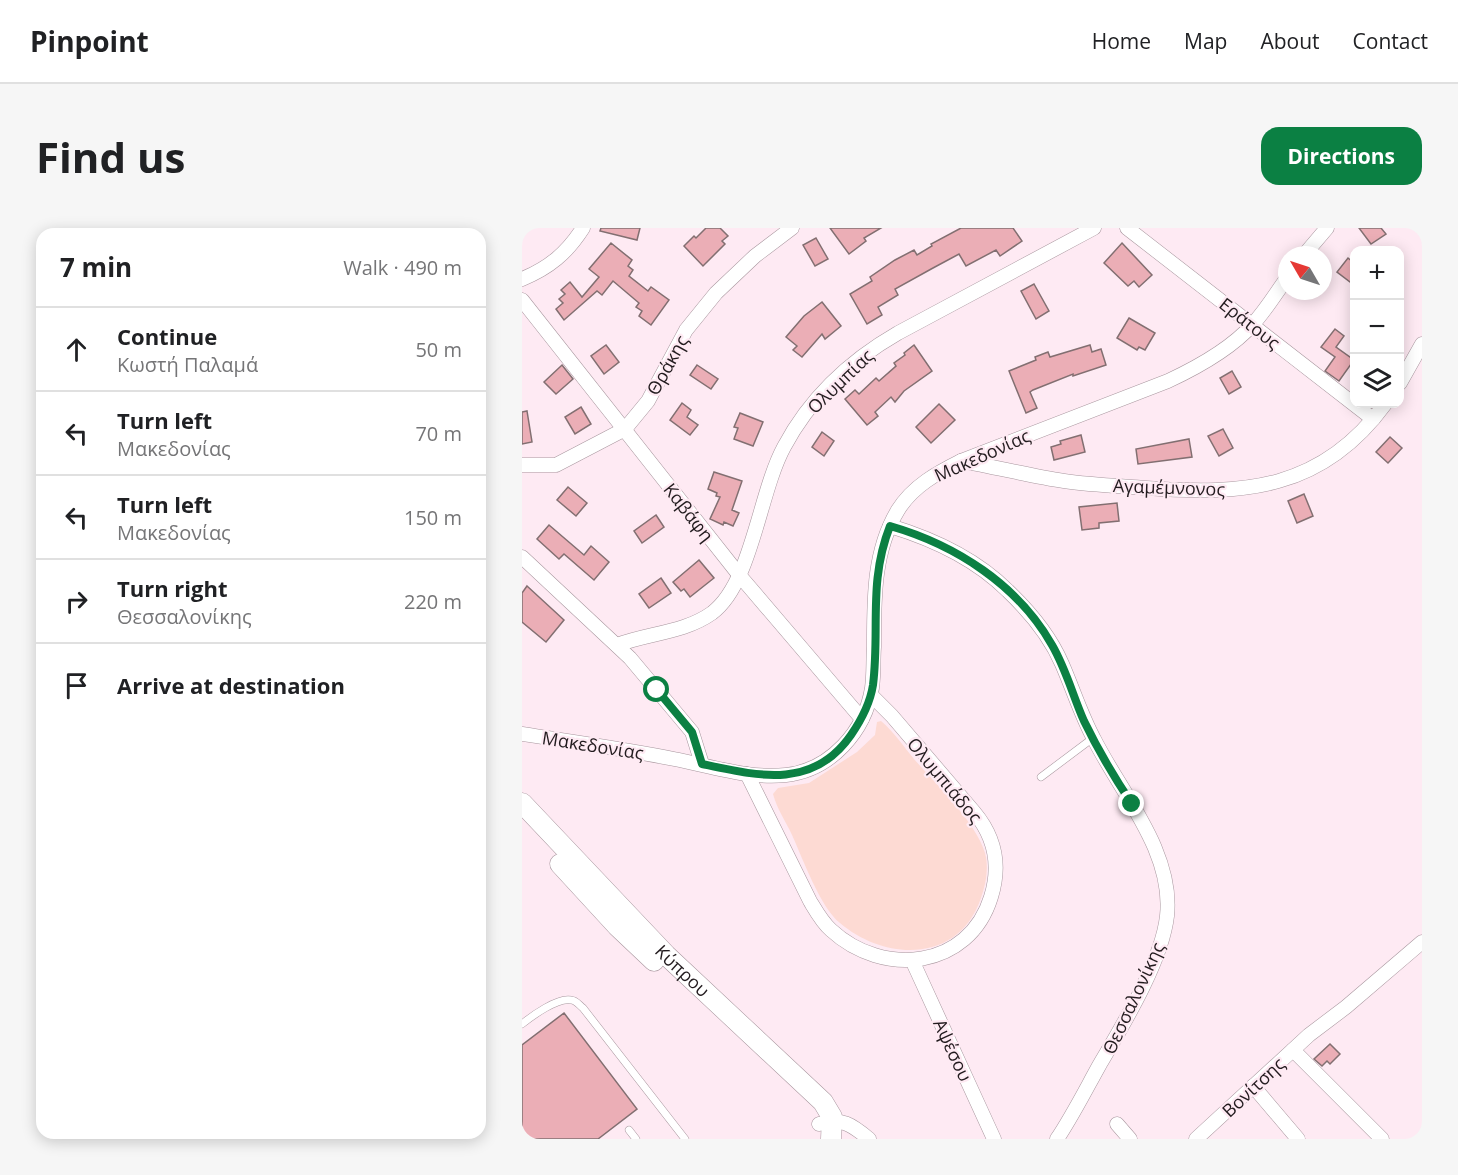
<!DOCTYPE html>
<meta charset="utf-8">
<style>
body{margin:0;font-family:"Open Sans",sans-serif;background:#f6f6f6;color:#202124}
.controls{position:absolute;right:18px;top:18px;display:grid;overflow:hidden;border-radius:12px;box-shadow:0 3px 15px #0003}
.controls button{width:54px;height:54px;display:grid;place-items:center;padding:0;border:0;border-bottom:2px solid #e0e0e0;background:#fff;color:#202124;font:30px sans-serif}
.compass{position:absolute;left:756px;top:18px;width:54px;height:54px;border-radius:50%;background:#fff;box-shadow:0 3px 15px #0003;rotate:309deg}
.stop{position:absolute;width:18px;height:18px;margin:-14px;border:4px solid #0b8043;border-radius:50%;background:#fff}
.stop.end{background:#0b8043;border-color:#fff;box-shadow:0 2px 6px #0008}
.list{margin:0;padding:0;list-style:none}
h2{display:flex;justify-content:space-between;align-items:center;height:78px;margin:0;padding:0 24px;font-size:26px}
h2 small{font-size:20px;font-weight:400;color:#757577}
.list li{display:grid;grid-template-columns:39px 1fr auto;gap:18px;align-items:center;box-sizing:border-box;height:84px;padding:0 24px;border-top:2px solid #e0e0e0}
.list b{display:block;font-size:22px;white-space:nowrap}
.list p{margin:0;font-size:20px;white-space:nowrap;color:#757577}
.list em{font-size:20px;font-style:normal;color:#757577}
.icon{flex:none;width:33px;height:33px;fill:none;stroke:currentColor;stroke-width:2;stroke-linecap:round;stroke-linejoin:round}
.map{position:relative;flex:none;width:900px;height:911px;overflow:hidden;border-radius:18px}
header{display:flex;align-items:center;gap:36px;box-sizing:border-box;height:84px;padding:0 30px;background:#fff;border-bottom:2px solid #e0e0e0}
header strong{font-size:28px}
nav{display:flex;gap:33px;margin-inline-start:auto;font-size:21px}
.intro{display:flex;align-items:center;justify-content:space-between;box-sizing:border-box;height:144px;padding:0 36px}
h1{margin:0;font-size:42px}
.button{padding:15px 27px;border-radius:18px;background:#0b8043;color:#fff;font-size:21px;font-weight:700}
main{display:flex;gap:36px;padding:0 36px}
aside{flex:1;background:#fff;border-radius:18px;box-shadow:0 3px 15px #0003}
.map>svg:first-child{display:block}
</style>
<header>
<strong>Pinpoint</strong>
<nav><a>Home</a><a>Map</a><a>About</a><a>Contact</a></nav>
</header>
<div class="intro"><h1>Find us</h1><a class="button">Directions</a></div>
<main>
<aside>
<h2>7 min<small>Walk · 490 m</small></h2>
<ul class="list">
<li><svg class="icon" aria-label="ahead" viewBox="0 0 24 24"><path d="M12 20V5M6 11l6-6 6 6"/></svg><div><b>Continue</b><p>Κωστή Παλαμά</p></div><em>50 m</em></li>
<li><svg class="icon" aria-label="left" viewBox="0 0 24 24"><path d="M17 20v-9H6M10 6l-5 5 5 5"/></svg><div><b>Turn left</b><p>Μακεδονίας</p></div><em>70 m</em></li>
<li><svg class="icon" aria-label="left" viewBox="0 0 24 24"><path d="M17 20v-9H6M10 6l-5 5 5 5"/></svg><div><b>Turn left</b><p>Μακεδονίας</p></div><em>150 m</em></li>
<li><svg class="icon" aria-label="right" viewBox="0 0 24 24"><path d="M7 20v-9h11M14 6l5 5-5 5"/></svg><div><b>Turn right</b><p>Θεσσαλονίκης</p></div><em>220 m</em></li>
<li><svg class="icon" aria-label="arrive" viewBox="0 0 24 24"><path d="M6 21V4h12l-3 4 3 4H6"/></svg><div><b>Arrive at destination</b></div></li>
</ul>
</aside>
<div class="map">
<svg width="900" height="911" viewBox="0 0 900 911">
<rect width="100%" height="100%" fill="#feeaf3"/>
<!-- green -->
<path fill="#fddad3" d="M359,493C371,503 382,519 392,531C413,555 454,594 463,625C467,639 464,656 459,670C437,735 364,734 318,695C298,679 281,631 270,607C264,594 255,581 251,566L256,560L287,555L335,524L353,507L355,494Z"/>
<!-- building -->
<g fill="#ebaeb6" stroke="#826f71" stroke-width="1.5">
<path d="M79,0H118L115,12L78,3Z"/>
<path d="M184,0H198L206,8L200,13L203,16L181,38L162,18L172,8L174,10Z"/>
<path d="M308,0H359L342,10L344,13L327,26Z"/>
<path d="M439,0H491L500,13L478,28L474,22L444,38L437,26L411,40L373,61L376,67L356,79L360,87L345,96L328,66L350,53L348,49L373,32L392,22L395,27L410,18L409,16Z"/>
<path d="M837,0H859L864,6L849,16Z"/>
<path d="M294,10L306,31L293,38L281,17Z"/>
<path d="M89,15L110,32L106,38L111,42L107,48L126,63L129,59L147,72L129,97L117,88L120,83L114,79L117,75L91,53L80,67L75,63L42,92L34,81L41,75L37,71L43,66L39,62L48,54L60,69L77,49L67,41Z"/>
<path d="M600,15L630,47L617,59L612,53L606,58L582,35Z"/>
<path d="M826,30L832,35V57L815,44Z"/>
<path d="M512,56L527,83L514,91L499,63Z"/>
<path d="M300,74L319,98L303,111L300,106L280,129L271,122L275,118L264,109L282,88Z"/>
<path d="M607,90L633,105L623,122L617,119L615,122L595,110Z"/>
<path d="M813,101L822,108L814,119L832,132L817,153L803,143L813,129L799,119Z"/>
<path d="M84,117L97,134L82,146L69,128Z"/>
<path d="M392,117L410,143L382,163L373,174L369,169L353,184L356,188L345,197L323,171L333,162L337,166L354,150L357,153L374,138L372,135L383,127L382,125Z"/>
<path d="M568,117L570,124L579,121L584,137L551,148V146L511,162L508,164L515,180L504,185L487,143L514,132L513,129L526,124L528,129Z"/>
<path d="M40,137L51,151L34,166L22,154Z"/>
<path d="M175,137L196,151L189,161L168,147Z"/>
<path d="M710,143L719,159L707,166L698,150Z"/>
<path d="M160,175L169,182L165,189L176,197L168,207L148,192Z"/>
<path d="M417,176L433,192L409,215L394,199Z"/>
<path d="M59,179L69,196L53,206L43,189Z"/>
<path d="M5,183L10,214L0,216V184Z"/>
<path d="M218,185L241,194L231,218L212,211L216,200L212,199Z"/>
<path d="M701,201L711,220L697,228L686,208Z"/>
<path d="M300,204L312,213L302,228L290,219Z"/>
<path d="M559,207L563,224L532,232L529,219L539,216L538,213Z"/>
<path d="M868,209L880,220L866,235L854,224Z"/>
<path d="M667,211L670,229L616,236L614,221Z"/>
<path d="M192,244L220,253L210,282L217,285L211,298L202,294L201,297L188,291L198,269L194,268L195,265L186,261Z"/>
<path d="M46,259L65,275L54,288L35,272Z"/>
<path d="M782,266L791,288L775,295L766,273Z"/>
<path d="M595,275L597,293L577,295V300L560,302L557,279Z"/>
<path d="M134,287L142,299L120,315L112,303Z"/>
<path d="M27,297L62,327L69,318L87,334L72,352L42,326L37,331L15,311Z"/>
<path d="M177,332L192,350L168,369L162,361L159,363L151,354Z"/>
<path d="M139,350L149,365L127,380L117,366Z"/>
<path d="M5,358L42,392L24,414L0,394V365Z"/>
<path d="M42,785L115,881L76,911H0V817Z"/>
<path d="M808,816L818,826L808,836L805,833L800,838L792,831Z"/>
</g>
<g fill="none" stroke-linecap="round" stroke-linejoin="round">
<!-- lane casing -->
<g stroke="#a8969e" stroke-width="8">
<g id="lane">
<path d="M519,549L571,510"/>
<path d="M0,796C10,788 36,769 49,772C54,772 57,777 61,780L163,911"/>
<path d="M107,902L114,911"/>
</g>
</g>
<!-- street casing -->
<g stroke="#a8969e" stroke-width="15">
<g id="street">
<path d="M605,0L851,191"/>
<path d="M782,27L805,0"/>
<path d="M0,51C27,40 45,25 61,0"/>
<path d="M0,72L218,348L340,491"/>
<path d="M878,155L900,116"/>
<path d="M439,233C474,239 508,248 542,253C569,257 597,258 624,260C723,267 800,262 863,176"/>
<path d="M0,237H34L103,201L126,173L164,102L194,65L233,28L270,0"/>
<path d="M368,298C411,311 455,332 486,363C508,384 528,408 540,436C551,461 559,487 572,511C599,565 652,624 645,688C640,733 601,797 578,836C564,861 551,887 535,911"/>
<path d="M0,329L108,430L170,504L180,536"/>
<path d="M95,417C126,405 162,405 190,385C230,355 237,265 262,219C288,170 329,132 376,105L572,0"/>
<path d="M0,506C51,514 102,521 152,531C189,538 226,551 264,547C309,542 343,503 350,460C352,446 351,433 352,419C352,373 351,323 376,282C391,258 415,245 439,233L646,153C676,139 709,121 731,96C744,82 754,65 765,50"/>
<path d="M225,546L288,673C294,683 300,694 309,702C361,750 447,741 469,669C479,637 473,609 452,584L370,488L349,467"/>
<path d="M390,732L472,911"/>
<path d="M771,822L860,911"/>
<path d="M731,858L776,911"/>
<path d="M297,896C321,890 329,896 347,911"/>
<path d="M595,896L608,911"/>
<path d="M674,911L787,807L824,779L900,714"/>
</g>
</g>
<!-- secondary casing -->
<g stroke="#a8969e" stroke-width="21">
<g id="secondary">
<path id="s1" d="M0,575L144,727L301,874L310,889L309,911"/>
<path d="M38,636L95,698L132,733"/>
</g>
</g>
<!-- lane -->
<use href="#lane" stroke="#fff" stroke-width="7"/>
<!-- street -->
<use href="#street" stroke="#fff" stroke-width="14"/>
<!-- secondary -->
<use href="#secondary" stroke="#fff" stroke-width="20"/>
</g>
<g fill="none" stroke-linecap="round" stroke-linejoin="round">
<!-- route -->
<path stroke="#0b8043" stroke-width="8" d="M135,462L170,504L180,536C236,548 291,562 329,507C340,491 348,476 351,457C358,401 346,354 368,298C434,317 496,357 530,417C544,441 551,468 562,493C576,522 592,549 610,576"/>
</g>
<g text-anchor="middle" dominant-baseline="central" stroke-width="4.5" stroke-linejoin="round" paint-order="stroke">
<!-- street labels -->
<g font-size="18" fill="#221b1e" stroke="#feeaf3">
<text transform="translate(728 95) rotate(38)">Εράτους</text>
<text transform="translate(145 137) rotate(-61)">Θράκης</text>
<text transform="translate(318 153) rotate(-44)">Ολυμπίας</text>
<text transform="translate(460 227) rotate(-24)">Μακεδονίας</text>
<text transform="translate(647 259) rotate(2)">Αγαμέμνονος</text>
<text transform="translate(167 284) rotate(52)">Καβάφη</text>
<text transform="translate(71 517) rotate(9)">Μακεδονίας</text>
<text transform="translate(423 552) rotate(50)">Ολυμπιάδος</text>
<text stroke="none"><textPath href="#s1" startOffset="232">Κύπρου</textPath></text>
<text transform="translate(611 770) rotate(-65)">Θεσσαλονίκης</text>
<text transform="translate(431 822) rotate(65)">Αψέσου</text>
<text transform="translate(731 859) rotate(-43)">Βονίτσης</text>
</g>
</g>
</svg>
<div class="controls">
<button>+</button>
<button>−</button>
<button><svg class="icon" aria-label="layers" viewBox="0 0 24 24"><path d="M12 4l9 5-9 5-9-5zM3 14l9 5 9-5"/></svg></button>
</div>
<svg class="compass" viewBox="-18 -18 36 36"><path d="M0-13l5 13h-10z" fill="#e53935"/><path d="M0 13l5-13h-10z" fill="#757577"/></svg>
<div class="stop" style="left:135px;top:462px"></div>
<div class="stop end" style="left:610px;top:576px"></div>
</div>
</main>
